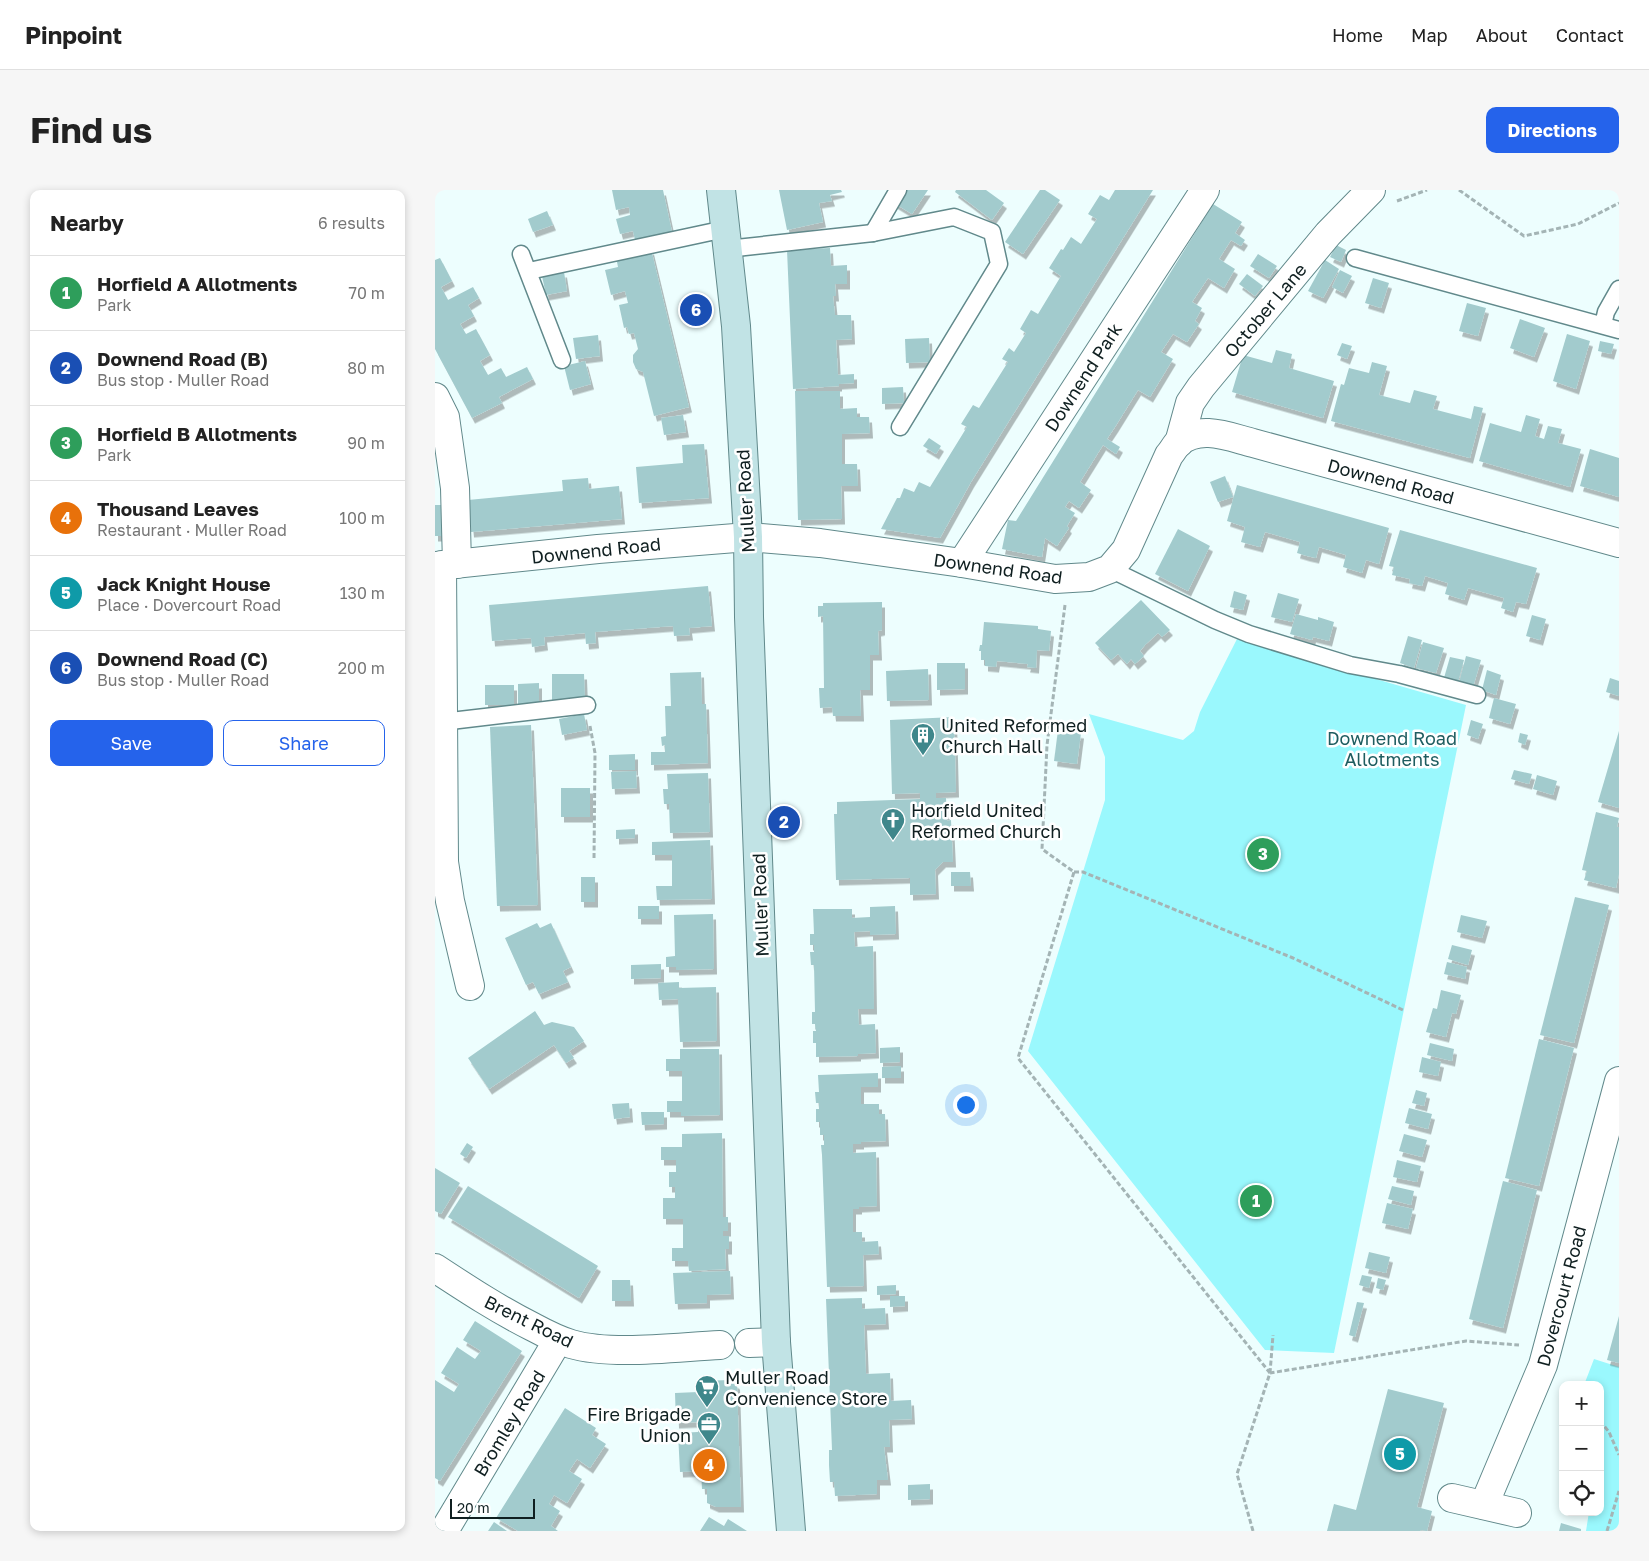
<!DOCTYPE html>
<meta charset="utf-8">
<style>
body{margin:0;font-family:"Golos Text",sans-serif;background:#f6f6f6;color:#222}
.controls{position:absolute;right:15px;bottom:15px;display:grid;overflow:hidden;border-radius:10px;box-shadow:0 2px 8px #0003}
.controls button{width:45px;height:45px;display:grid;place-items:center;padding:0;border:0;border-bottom:1px solid #e0e0e0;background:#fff;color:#222;font:25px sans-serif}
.scale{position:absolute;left:15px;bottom:12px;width:85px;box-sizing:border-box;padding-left:5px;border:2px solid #0f1f20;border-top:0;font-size:14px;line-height:18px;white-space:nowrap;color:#0f1f20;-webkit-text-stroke:4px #fff;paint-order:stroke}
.you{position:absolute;left:530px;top:914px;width:18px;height:18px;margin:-12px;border:4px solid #fff;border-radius:50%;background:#1a73e8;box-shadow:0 0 0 8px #1a73e833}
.badge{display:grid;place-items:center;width:32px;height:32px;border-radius:50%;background:#2563eb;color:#fff;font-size:16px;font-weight:700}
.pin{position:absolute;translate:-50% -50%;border:2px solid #fff;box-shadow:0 1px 5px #0006}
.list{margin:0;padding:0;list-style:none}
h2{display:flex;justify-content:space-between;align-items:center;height:65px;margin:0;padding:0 20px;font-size:21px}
h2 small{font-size:16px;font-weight:400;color:#767676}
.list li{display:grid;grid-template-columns:32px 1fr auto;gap:15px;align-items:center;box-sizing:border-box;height:75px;padding:0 20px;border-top:1px solid #e0e0e0}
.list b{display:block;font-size:19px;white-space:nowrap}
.list p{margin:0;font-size:16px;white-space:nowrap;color:#767676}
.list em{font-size:16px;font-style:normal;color:#767676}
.actions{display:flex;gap:10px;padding:15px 20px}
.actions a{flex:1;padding:11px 0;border:1px solid #2563eb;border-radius:10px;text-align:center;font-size:18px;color:#2563eb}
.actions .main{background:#2563eb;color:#fff}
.icon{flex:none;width:28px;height:28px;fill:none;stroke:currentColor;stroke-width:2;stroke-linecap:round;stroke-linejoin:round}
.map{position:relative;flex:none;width:1184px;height:1341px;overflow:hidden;border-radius:10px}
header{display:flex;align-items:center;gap:30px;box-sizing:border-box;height:70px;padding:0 25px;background:#fff;border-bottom:1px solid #e0e0e0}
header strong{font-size:24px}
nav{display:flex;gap:28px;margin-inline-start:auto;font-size:18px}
.intro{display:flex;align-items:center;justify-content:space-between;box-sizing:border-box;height:120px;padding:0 30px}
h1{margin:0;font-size:35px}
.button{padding:12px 22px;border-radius:10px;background:#2563eb;color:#fff;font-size:18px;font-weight:700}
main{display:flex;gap:30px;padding:0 30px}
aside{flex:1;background:#fff;border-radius:10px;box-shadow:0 2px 8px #0003}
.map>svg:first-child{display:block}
</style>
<header>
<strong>Pinpoint</strong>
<nav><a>Home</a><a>Map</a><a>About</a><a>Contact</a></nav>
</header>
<div class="intro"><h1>Find us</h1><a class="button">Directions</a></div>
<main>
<aside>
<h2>Nearby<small>6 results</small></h2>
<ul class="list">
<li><span class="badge" style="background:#2e9e5b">1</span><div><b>Horfield A Allotments</b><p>Park</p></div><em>70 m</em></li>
<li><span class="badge" style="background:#1a4fb4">2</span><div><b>Downend Road (B)</b><p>Bus stop · Muller Road</p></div><em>80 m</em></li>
<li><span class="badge" style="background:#2e9e5b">3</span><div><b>Horfield B Allotments</b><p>Park</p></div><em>90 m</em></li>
<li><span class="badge" style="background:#e8710a">4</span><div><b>Thousand Leaves</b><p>Restaurant · Muller Road</p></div><em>100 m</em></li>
<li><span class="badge" style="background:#0f9aa8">5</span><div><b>Jack Knight House</b><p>Place · Dovercourt Road</p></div><em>130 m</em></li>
<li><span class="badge" style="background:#1a4fb4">6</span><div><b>Downend Road (C)</b><p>Bus stop · Muller Road</p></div><em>200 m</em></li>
</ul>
<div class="actions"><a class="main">Save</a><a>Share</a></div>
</aside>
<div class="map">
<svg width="1184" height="1341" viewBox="0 0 1184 1341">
<defs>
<filter id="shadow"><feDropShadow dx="3" dy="5.5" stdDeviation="0" flood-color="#0004"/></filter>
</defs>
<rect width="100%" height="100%" fill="#edfefe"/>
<!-- green -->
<g fill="#9af8fd">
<path d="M802,449L1031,515L899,1163L830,1160L593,861L670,610V567L654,524L748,550L759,541L765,522Z"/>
<path d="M1159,1169L1184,1177V1341H1151L1154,1322H1165L1167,1260H1165V1195H1149Z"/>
</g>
<!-- building -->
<g fill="#a2cbcd" filter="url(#shadow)">
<path d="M177,0H228L237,42L200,50L198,41L185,44L181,29L195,25L194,17L181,20Z"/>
<path d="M344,0H406L407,2L395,5L397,11L384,13L388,32L352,40Z"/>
<path d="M468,0H493L477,24L459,13Z"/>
<path d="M521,0H551L569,13L557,30L520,2Z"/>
<path d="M605,0H610L625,10L588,64L570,52Z"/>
<path d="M680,0H718L536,292L505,348L446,339L462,308H465L469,298L479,302L484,292L495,297L532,237L526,234L538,215L544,218L573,172L567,169L574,158L579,162L591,143L585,139L596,120L603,124L626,86L614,78L626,59L628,60L636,47L646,54L662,29L653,24L665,5L674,10Z"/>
<path d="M778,14L807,32L800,43L810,50L806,56L796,50L784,69L800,79L789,98L773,88L757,112L767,118L760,131L764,134L752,152L738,144L726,162L738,169L715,207L703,200L680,237L672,249L685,257L681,264L668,255L645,292L656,300L644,318L634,311L630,317L640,323L632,336L634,338L622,356L610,348L607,367L567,359L573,330L581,331Z"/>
<path d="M112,21L118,35L98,42L93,29Z"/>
<path d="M901,55L911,60L906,72L895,67Z"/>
<path d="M395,58L396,76L412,75V94H400L401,106H398L400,125H416L417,149L401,150L403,185L419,184V193L404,194V196L358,199L352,60Z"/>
<path d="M216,59L254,217L219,226L208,182L201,179L198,172V165L203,159L199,143L194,144L192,137L189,138L184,115L193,113L190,101L176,105L170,80L183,77L181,67Z"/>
<path d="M823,64L842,76L834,88L815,76Z"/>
<path d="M5,68L17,91L6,97L13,110L38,97L44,108L33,115L39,126L25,134L31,144L41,139L55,165L45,171L53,185L66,178L71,187L92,177L98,189L64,207L67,213L37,228L0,159V70Z"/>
<path d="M890,70L904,79L888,108L873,101Z"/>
<path d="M905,80L917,86L908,103L897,97Z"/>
<path d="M129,82L132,101L111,105L107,86Z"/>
<path d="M812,84L828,96L820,106L804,94Z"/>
<path d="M938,88L954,93L946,118L930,113Z"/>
<path d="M1032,113L1051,118L1043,146L1024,141Z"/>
<path d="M1085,129L1110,138L1099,167L1075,158Z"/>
<path d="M1132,144L1155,151L1141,199L1118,191Z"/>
<path d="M163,145L165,166L141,169L138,148Z"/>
<path d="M494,148L495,172L471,173L470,149Z"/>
<path d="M1165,151L1179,154L1176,164L1163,161Z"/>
<path d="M907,153L917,156L912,169L902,165Z"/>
<path d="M841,160L857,164L854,178L899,191L888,228L797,202L808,165L837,173Z"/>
<path d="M150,171L156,194L135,200L129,176Z"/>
<path d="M937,172L952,176L944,205L975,213L979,200L1002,206L998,219L1036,229L1039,216L1048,218L1035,268L896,231L906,194L909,195L914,178L934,183Z"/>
<path d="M468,197L469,213L447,214V198Z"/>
<path d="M360,201H405V219L422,218V227H434L435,243L407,244V274H422L423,296H406L407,329L363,330Z"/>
<path d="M248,225L251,242L229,245L226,228Z"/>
<path d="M1091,225L1105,229L1100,246L1109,249L1113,236L1127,239L1123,253L1146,259L1135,297L1044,271L1055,233L1086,242Z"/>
<path d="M494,248L506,256L501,264L488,256Z"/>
<path d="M269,254L274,308L204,313L201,277L248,273L247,255Z"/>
<path d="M1155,259L1184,268V307L1145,296Z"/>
<path d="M790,286L798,307L783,312L775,292Z"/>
<path d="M153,288L154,299L184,296L187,329L36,342L33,310L128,301L127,290Z"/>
<path d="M802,295L954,338L944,374L931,370L927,383L908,377L911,365L884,357L881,368L872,366L862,363L865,352L830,342L825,357L806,352L810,337L792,331Z"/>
<path d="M0,315H6L8,346H0Z"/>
<path d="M743,339L775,356L753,401L720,384Z"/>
<path d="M965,340L1102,378L1091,414L1081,412L1078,422L1066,418L1069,408L1033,398L1029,410L1010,404L1013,393L990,386L987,396L974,393L975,389L957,385L959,377L954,376Z"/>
<path d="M273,396L277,436L254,438L255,445L239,446L238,436L160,442L161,453L151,454L150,443L109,447L110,455L97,457L96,448L57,451L54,415Z"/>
<path d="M799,401L812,405L808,420L795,417Z"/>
<path d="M843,403L864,409L857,432L836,427Z"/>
<path d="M706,410L735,440L727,447L723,443L710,455L705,461L709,466L700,474L696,469L692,474L683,464L676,470L660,453Z"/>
<path d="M447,412V440L443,441L444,465H435V500H425L426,526H398L397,517L385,518L384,498H389L388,426L383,427V416H388V413Z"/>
<path d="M861,424L883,430V427L899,432L894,451L878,447L877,450L855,444Z"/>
<path d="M1097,425L1111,429L1105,450L1091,446Z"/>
<path d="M549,432L603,436V439L616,441L614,461L602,460L601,478L592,477L593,474L562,471L561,477L550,476V470H546V461H544L545,455H547Z"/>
<path d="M973,446L987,450L979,478L965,473Z"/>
<path d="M988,452L1009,458L1001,483L981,478Z"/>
<path d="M1031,466L1046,470L1038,497L1024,493Z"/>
<path d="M1015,467L1029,470L1023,492L1009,488Z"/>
<path d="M502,473H530V499L502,500Z"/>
<path d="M493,479L494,510L452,511L451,481Z"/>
<path d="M1052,480L1066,485L1061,505L1047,500Z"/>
<path d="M266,482L267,514H271L273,573L216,575V562H230V555L227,556L226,547L231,546L230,516H236L235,483Z"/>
<path d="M117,484H149L150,510H117Z"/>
<path d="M1175,488L1184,491V506L1171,502Z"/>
<path d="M104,493V515H83V494Z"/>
<rect x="50" y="495" width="29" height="20"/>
<path d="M1059,508L1081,514L1075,534L1054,528Z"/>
<path d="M149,524L152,540L127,545L124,529Z"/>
<path d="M519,527L521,602L501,603V608H511L512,631L516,630L518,672H508L500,680L501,704L475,705V688L401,690L399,624H402V612L485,609V603L457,604L455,530Z"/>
<path d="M1036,530L1048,534L1043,549L1032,545Z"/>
<path d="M96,535L103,715L62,716L55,537Z"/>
<path d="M623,540L646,543L642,574L619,571Z"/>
<path d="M1184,541V618L1163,612Z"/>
<path d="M1085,543L1093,545L1090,555L1083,552Z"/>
<path d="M200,564V580H174V565Z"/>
<path d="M1079,580L1097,584L1094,594L1076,589Z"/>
<path d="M201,581L202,598L177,599L176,582Z"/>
<path d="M273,583L275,642L235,643L234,614H229L228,599H233L232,584Z"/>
<path d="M1102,585L1122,591L1118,605L1098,599Z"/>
<rect x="126" y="598" width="29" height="29"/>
<path d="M1161,622L1184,628L1182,637H1184V684L1181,698L1149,690L1152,681L1147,680Z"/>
<path d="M200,639V648L181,649V640Z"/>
<path d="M275,650L277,709L222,710L221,696H237V665H217V652Z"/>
<path d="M516,682H535L536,696H516Z"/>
<rect x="146" y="687" width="14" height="25"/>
<path d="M1140,707L1174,715L1139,853L1105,845Z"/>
<rect x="203" y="716" width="21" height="13"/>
<path d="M460,716L461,744L435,745V741L419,742L420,757L438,756L439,819H423L424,835L440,834L441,863L423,864V866L381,867V853H378V841H381L380,834H377V822H380L379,775H376L375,762H379V755H375V744H379L378,719H417V728L435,727V717Z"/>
<path d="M278,724L279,779L241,780V777H231V767L240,766L239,725Z"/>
<path d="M1026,725L1052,731L1047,748L1022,742Z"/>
<path d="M102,733L105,738L116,733L136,777L128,781L133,792L104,804L98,792L91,795L70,748Z"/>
<path d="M1017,755L1037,760L1033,775L1013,769Z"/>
<path d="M1012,772L1032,777L1030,789L1009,784Z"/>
<path d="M226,774V788L196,789V775Z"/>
<path d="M244,792V798L281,797L282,851L245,852L243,809L224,810L223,793Z"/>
<path d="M1006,800L1026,805L1021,824L1017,823L1011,847L991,842L998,818L1002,819Z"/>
<path d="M100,821L109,835L117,832L139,837L149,851L134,861L139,868L131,873L119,855L54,899L33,868Z"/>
<path d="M1104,849L1139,858L1104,996L1070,988Z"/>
<path d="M995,853L1019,859L1017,871L992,865Z"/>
<path d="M465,857V872L445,873V858Z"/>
<path d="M245,859H284L285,925L246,926V922H232V911H247V881H231V869H245Z"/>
<path d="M987,867L1006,872L1003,886L984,882Z"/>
<path d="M466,876V888H447V877Z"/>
<path d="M443,883V897H426V914H444V924H450L451,951L426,952V954H418V963L441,962L442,1016L424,1017V1019H418V1042H427V1052L443,1051L444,1064L428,1065L429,1096L392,1097L387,965L386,955H389V945H385V932H381V919H384V913H381L380,902H384L383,885Z"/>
<path d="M981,900L992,903L989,916L977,913Z"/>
<path d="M194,913L195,927L179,929L177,914Z"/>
<path d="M974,918L997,924L993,939L970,933Z"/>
<path d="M206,922H229V934L207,935Z"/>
<path d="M287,943L288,1027H293V1041H288V1046H294V1059H290L291,1079L254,1081L253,1071H237V1058H248V1029H228V1008H240V997H234V982H241V970H226V957H247V944Z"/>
<path d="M969,944L992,950L987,967L964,961Z"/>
<path d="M32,953L38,957L31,968L25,964Z"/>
<path d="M962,970L986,976L982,992L958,987Z"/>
<path d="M0,978L25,993L6,1024L0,1021Z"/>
<path d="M1068,991L1102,1000L1068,1138L1034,1129Z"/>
<path d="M33,996L163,1076L144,1108L13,1027Z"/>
<path d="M957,996L979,1001L976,1015L953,1009Z"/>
<path d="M952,1013L978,1019L973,1039L947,1033Z"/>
<path d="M934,1062L955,1067L951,1083L930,1078Z"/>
<path d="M295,1081L296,1104L272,1105V1113L240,1114L238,1083Z"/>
<path d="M927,1085L937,1087L934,1098L924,1095Z"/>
<path d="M943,1088L951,1090L948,1100L941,1098Z"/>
<path d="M177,1090H195L196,1111H177Z"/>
<path d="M461,1095V1104L442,1105V1096Z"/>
<path d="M455,1106H470V1116L455,1117Z"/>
<path d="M427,1108V1119L450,1118L451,1134L429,1135L431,1184L455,1183L456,1211L476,1210L477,1229L454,1230L455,1257H449L453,1290H442V1304L400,1306L399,1292H395L394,1275V1260H397L391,1109Z"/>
<path d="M922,1112L929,1113L920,1147L914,1145Z"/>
<path d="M1184,1126V1173L1172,1170Z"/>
<path d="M40,1131L87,1161L5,1291L0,1288V1190L19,1202L24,1194L6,1183L22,1157L40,1169L46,1161L28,1150Z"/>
<path d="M296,1190L302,1194L306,1317H281L272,1313V1299H267L266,1281L245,1282L243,1243L263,1242V1232L241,1233L240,1203L263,1202L262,1191Z"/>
<path d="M953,1199L1009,1213L982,1317L997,1321L992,1341L986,1340L985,1341H892L899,1314L921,1320Z"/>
<path d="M130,1218L161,1238L157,1245L171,1254L155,1278L142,1269L134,1281L147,1289L132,1313L119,1305L114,1314L125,1321L116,1336L123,1341H83L61,1328Z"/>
<path d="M495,1294V1309L473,1310V1295Z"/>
<path d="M274,1327L289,1336L293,1329L312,1341H265Z"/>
<path d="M59,1332L72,1341H53Z"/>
<path d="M1126,1333L1146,1339V1341H1124Z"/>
</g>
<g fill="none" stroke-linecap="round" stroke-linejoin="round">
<!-- service casing -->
<g stroke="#61898b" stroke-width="19">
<g id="service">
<path d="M438,43L463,0"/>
<path d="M292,59L438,43L519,27L557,42L564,74L465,237"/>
<path d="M86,64L127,170"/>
<path d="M920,68L1184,140"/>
<path d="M94,81L290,39"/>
<path d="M1168,135L1171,122L1184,99"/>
<path d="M675,379L780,430L814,444L915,475L964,484L1042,505"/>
<path d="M7,532L152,515"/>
</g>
</g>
<!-- minor casing -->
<g stroke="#61898b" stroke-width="30">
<g id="minor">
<path d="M0,207L10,227L20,298L22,374"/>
<path d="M744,253L755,213L766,197L893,44L936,0"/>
<path d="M527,373L770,0"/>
<path d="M7,375L9,672L15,711L35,796"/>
<path d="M0,376L163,359L313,347L385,353L527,373L620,389L654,387L675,379L691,360L734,265C737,262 740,256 743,253C765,234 794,247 818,253L1184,353"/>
<path d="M0,1078C32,1099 64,1120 98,1137C111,1144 123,1150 136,1154C177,1166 242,1157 285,1155"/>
<path d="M314,1153L341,1152"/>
<path d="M1017,1308L1082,1323"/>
<path d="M1049,1315L1108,1175L1184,891"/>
<path d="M9,1341L123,1150"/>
</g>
</g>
<!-- secondary casing -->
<g stroke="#61898b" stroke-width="30">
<path id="secondary" d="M286,0L301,136L313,347L314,427L341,1152L356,1341"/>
</g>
<!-- path -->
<g stroke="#a4b4b5" stroke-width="3" stroke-dasharray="5 2.5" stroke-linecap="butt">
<path d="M1024,0L1089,46L1143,34L1184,13"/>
<path d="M962,11L992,0"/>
<path d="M630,415L612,555L607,659L639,682L583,868L835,1183"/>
<path d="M155,536L160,563L159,670"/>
<path d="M639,682H648L858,768L970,821"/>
<path d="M835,1183L838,1145"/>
<path d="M1165,1231L1174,1242L1184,1265"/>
<path d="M818,1341L802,1284L835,1183L1031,1151L1084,1155"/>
<path d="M1172,1341L1184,1301"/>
</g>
<!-- service -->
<use href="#service" stroke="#fff" stroke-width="16"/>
<!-- minor -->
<use href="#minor" stroke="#fff" stroke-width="28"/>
<!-- secondary -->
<use href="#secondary" stroke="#c1e3e5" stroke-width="28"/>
</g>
<!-- icons -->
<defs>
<g id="building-pin" transform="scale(1.25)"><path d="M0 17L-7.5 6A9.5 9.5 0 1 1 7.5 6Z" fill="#3f878b" stroke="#fff"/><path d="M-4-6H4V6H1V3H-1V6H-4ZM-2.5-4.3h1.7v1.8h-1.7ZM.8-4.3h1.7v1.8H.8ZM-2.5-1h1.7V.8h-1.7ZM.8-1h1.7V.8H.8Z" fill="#fff"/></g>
<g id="church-pin" transform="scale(1.25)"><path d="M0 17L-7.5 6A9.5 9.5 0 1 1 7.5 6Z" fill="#3f878b" stroke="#fff"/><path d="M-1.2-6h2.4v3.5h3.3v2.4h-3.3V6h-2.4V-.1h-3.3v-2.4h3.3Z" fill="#fff"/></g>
<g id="supermarket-pin" transform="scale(1.25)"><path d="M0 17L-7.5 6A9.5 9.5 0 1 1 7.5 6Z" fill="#3f878b" stroke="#fff"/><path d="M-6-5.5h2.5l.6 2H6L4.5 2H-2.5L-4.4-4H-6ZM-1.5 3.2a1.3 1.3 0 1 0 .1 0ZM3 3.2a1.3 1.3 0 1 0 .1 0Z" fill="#fff"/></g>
<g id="office-pin" transform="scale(1.25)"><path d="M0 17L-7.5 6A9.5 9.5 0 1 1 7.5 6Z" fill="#3f878b" stroke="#fff"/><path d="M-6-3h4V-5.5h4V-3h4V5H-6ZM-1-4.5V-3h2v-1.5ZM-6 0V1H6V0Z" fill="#fff"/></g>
</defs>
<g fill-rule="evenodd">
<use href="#building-pin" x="488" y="545"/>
<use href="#church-pin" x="458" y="630"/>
<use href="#supermarket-pin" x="272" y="1197"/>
<use href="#office-pin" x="274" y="1234"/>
</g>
<g text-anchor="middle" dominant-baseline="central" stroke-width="5" stroke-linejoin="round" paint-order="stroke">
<!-- street labels -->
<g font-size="18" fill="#0f1f20" stroke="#fff">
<text transform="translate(830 120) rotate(-50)">October Lane</text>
<text transform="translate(648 187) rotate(-57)">Downend Park</text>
<text transform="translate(956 291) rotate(15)">Downend Road</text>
<text transform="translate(310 311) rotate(-93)">Muller Road</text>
<text transform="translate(161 360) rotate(-6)">Downend Road</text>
<text transform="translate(563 378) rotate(8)">Downend Road</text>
<text transform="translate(325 715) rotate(-92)">Muller Road</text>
<text transform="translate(1126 1106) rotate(-75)">Dovercourt Road</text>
<text transform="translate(94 1131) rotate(26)">Brent Road</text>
<text transform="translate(74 1233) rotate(-59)">Bromley Road</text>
</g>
<!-- poi labels -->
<g font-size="18" fill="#0f1f20" stroke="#fff" text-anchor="start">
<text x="506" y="535">United Reformed<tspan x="506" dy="21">Church Hall</tspan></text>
<text x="476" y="620">Horfield United<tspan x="476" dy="21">Reformed Church</tspan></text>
<text x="290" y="1187">Muller Road<tspan x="290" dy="21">Convenience Store</tspan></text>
<text x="256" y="1224" text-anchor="end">Fire Brigade<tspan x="256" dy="21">Union</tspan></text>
</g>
<!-- park labels -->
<g font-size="18" fill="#1e5d60" stroke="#fff">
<text x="957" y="548">Downend Road<tspan x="957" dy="21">Allotments</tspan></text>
</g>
</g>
</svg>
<div class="controls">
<button>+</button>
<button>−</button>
<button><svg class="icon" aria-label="locate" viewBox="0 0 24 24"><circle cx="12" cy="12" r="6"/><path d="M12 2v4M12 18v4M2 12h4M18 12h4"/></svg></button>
</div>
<div class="scale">20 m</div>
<div class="you"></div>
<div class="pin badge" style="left:821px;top:1011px;background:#2e9e5b">1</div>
<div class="pin badge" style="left:349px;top:632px;background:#1a4fb4">2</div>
<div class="pin badge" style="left:828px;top:664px;background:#2e9e5b">3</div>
<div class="pin badge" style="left:274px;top:1275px;background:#e8710a">4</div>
<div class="pin badge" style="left:965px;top:1264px;background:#0f9aa8">5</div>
<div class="pin badge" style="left:261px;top:120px;background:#1a4fb4">6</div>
</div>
</main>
